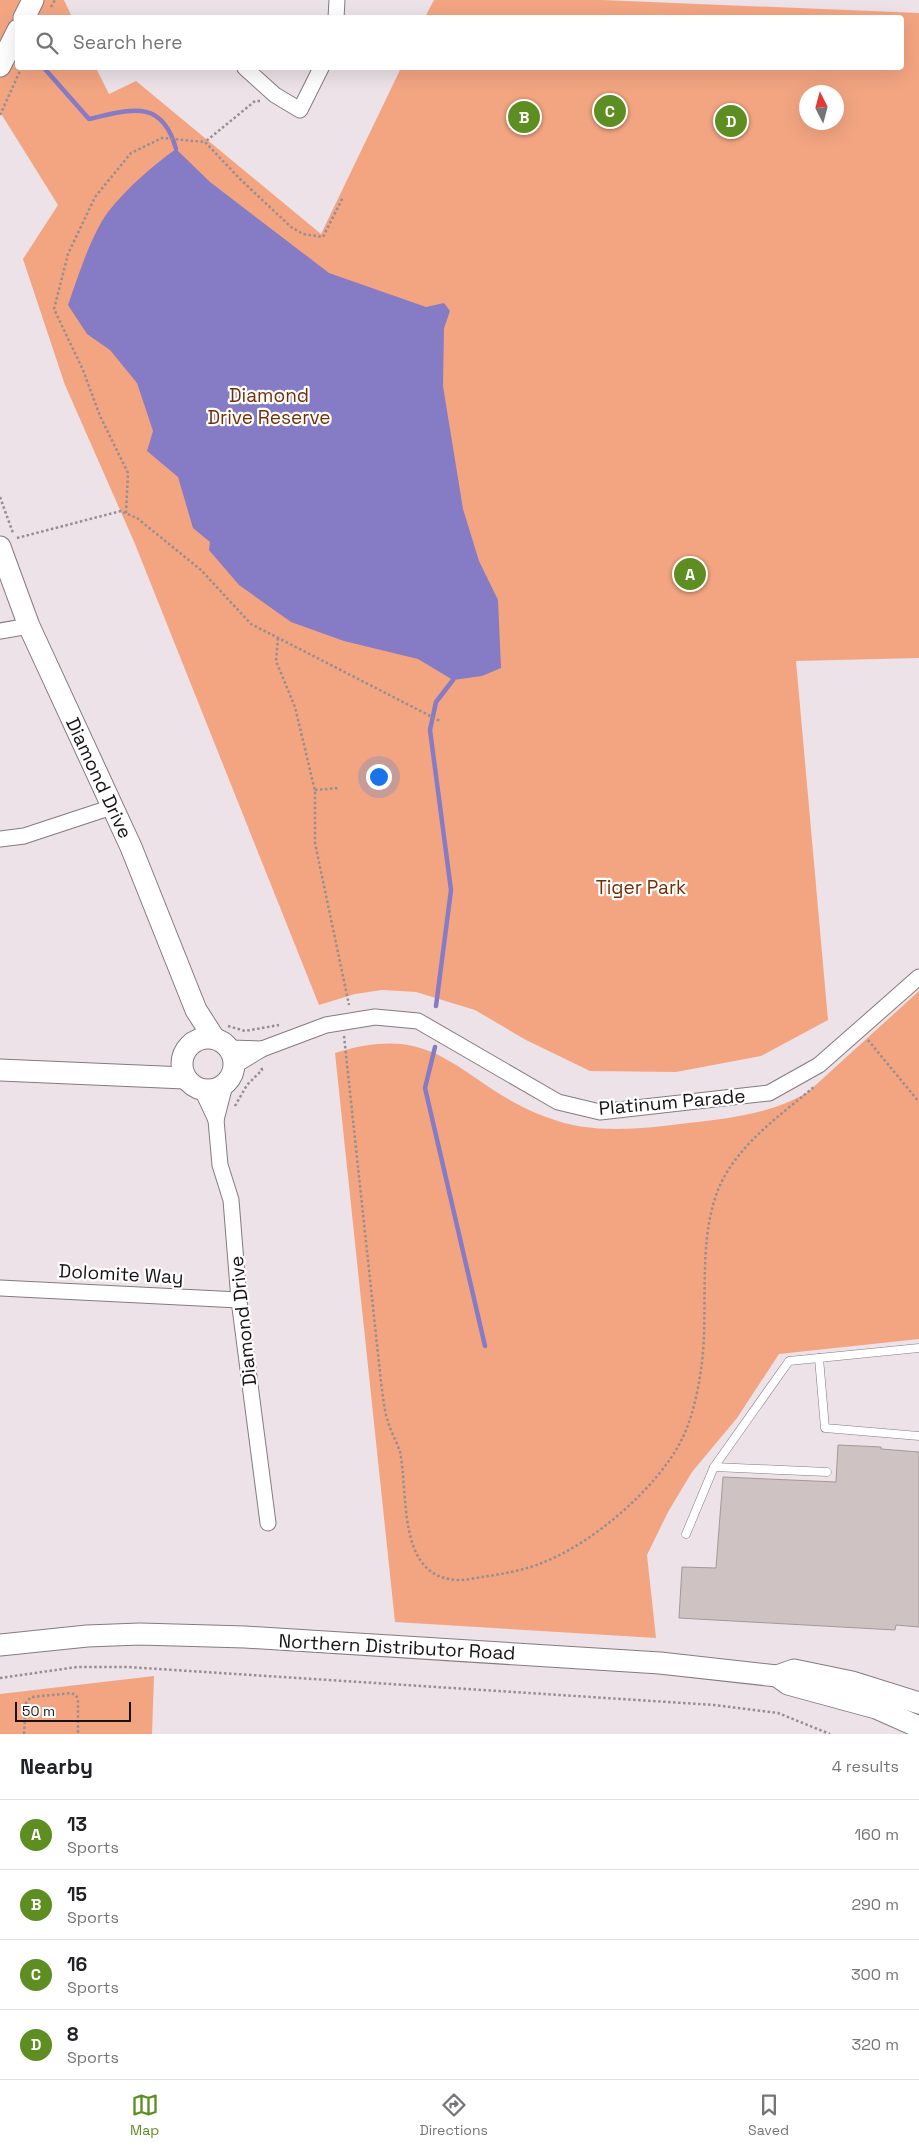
<!DOCTYPE html>
<style>
body{margin:0;font-family:"Space Grotesk",sans-serif;background:#f6f6f6;color:#202124}
.compass{position:absolute;left:799px;top:85px;width:45px;height:45px;border-radius:50%;background:#fff;box-shadow:0 5px 20px #0002;rotate:354deg}
.scale{position:absolute;left:15px;bottom:12px;width:116px;box-sizing:border-box;padding-left:5px;border:2px solid #171315;border-top:0;font-size:14px;line-height:18px;white-space:nowrap;color:#171315;-webkit-text-stroke:4px #fff;paint-order:stroke}
.you{position:absolute;left:378px;top:776px;width:18px;height:18px;margin:-12px;border:4px solid #fff;border-radius:50%;background:#1a73e8;box-shadow:0 0 0 8px #1a73e833}
.badge{display:grid;place-items:center;width:32px;height:32px;border-radius:50%;background:#5e8d21;color:#fff;font-size:16px;font-weight:700}
.pin{position:absolute;translate:-50% -50%;border:2px solid #fff;box-shadow:0 1px 5px #0006}
.list{margin:0;padding:0;list-style:none}
h2{display:flex;justify-content:space-between;align-items:center;height:65px;margin:0;padding:0 20px;font-size:21px}
h2 small{font-size:16px;font-weight:400;color:#757577}
.list li{display:grid;grid-template-columns:32px 1fr auto;gap:15px;align-items:center;box-sizing:border-box;height:70px;padding:0 20px;border-top:1px solid #e0e0e0}
.list b{display:block;font-size:19px;white-space:nowrap}
.list p{margin:0;font-size:16px;white-space:nowrap;color:#757577}
.list em{font-size:16px;font-style:normal;color:#757577}
.icon{flex:none;width:28px;height:28px;fill:none;stroke:currentColor;stroke-width:2;stroke-linecap:round;stroke-linejoin:round}
.map{position:relative;flex:none;width:919px;height:1734px;overflow:hidden}
.search{position:absolute;background:#fff;box-shadow:0 5px 20px #0002;left:15px;right:15px;top:15px;height:55px;display:flex;align-items:center;gap:12px;box-sizing:border-box;padding:0 18px;border-radius:5px;color:#757577;font-size:19px}
.sheet{height:345px;background:#fff}
nav{display:flex;justify-content:space-around;align-items:center;box-sizing:border-box;height:70px;border-top:1px solid #e0e0e0;background:#fff;font-size:14px;color:#757577}
nav a{display:grid;justify-items:center;gap:2px}
nav .on{color:#5e8d21}
.map>svg:first-child{display:block}
</style>
<div class="map">
<svg width="919" height="1734" viewBox="0 0 919 1734">
<rect width="100%" height="100%" fill="#ece2e7"/>
<!-- green -->
<g fill="#f3a582" fill-rule="evenodd">
<path d="M0,0H64L72,17L18,18V68H96L109,94L136,81L321,234L401,68H902V18L425,17L434,0H602L919,13V658L796,661L828,1020L761,1056L676,1072L590,1071L526,1040L475,1010L416,992L382,990L355,994L319,1005L135,544L65,385L23,259L58,205L0,112ZM806,92H836V122H806Z"/>
<path d="M919,991V1339L779,1354L737,1418L692,1472L668,1512L647,1555L656,1638L395,1622L335,1053C442,1019 458,1084 546,1117C592,1135 640,1129 688,1123C731,1118 771,1114 808,1092Z"/>
<path d="M154,1676L152,1734H0V1694Z"/>
</g>
<!-- water -->
<path fill="#867bc5" d="M176,149L210,182L329,273L426,307L444,303L450,311L444,328L443,386L463,509L479,561L498,600L501,668L482,676L453,680L418,659L344,641L291,622L239,585L209,550L210,542L193,528L178,477L147,451L153,431L137,383L110,350L87,334L68,305C77,279 92,233 108,212C128,187 151,167 176,149Z"/>
<g fill="none" stroke-linecap="round" stroke-linejoin="round">
<!-- stream -->
<g stroke="#867bc5" stroke-width="4.5">
<path d="M44,68L89,119C129,110 162,97 176,149"/>
<path d="M436,1006L451,890L430,730L436,702L453,680"/>
<path d="M435,1047L425,1088L485,1346"/>
</g>
</g>
<!-- building -->
<path fill="#cec2c2" stroke="#a49899" d="M838,1445L881,1447V1449L919,1452V1627L896,1625L895,1630L679,1618L682,1567L716,1568L723,1477L836,1482Z"/>
<g fill="none" stroke-linecap="round" stroke-linejoin="round">
<!-- lane casing -->
<g stroke="#847a7f" stroke-width="9">
<g id="lane">
<path d="M819,1358L825,1428L919,1436"/>
<path d="M714,1467L827,1472"/>
<path d="M686,1534L714,1467L789,1361L919,1348"/>
</g>
</g>
<!-- street casing -->
<g stroke="#847a7f" stroke-width="17">
<g id="street">
<path d="M336,18L337,0"/>
<path d="M245,68L275,95L300,110L321,68"/>
<path d="M0,631L29,626"/>
<path d="M0,839L24,836L112,807"/>
<path d="M229,1048L262,1049"/>
<path d="M234,1066L262,1049L326,1025L375,1017L418,1021L558,1102L600,1112L769,1093L819,1065L919,977"/>
<path d="M225,1085L216,1120L220,1165L231,1200L239,1300L268,1523"/>
<path d="M202,1090L216,1120"/>
<path d="M0,1288L239,1300"/>
</g>
</g>
<!-- secondary casing -->
<g stroke="#847a7f" stroke-width="23">
<g id="secondary">
<path d="M24,18L33,0"/>
<path d="M0,66L18,30"/>
<path d="M0,547L29,626L131,847L196,1010L214,1038"/>
<circle cx="208" cy="1064" r="26"/>
<path d="M0,1070L185,1078"/>
<path d="M0,1645L87,1636L140,1634L245,1637L660,1663L777,1676L788,1684L876,1708L919,1727"/>
<path d="M777,1676L794,1670L852,1682L919,1703"/>
</g>
</g>
<!-- path -->
<g stroke="#958e92" stroke-width="2.5" stroke-dasharray="2.5 2.5" stroke-linecap="butt">
<path d="M51,7L55,0"/>
<path d="M260,101H255L205,142L240,179L291,227L303,234L323,237L343,197"/>
<path d="M0,115L20,71"/>
<path d="M0,497L13,533"/>
<path d="M126,513L128,473L100,416L83,370L54,309L68,254L95,197L131,153L162,138L205,142"/>
<path d="M17,538L121,511L137,518L201,570L251,624L440,721"/>
<path d="M278,638L276,661L295,707L315,791V843L349,1005"/>
<path d="M315,790L339,788"/>
<path d="M228,1026L245,1031L279,1025"/>
<path d="M344,1036L381,1382C383,1395 384,1410 388,1422C391,1432 397,1442 400,1452C409,1495 396,1580 460,1580C467,1580 475,1578 482,1577C502,1574 526,1570 544,1562C593,1543 657,1488 681,1441C696,1412 703,1367 704,1335C706,1287 700,1228 721,1183C741,1142 781,1115 815,1086"/>
<path d="M868,1040L919,1102"/>
<path d="M235,1106L247,1085L262,1070L261,1067"/>
<path d="M0,1678L77,1667H128L714,1705L778,1713L830,1734"/>
<path d="M24,1734L26,1703L31,1697L71,1693L76,1695L78,1700V1734"/>
</g>
<!-- lane -->
<use href="#lane" stroke="#fff" stroke-width="8"/>
<!-- street -->
<use href="#street" stroke="#fff" stroke-width="15"/>
<!-- secondary -->
<use href="#secondary" stroke="#fff" stroke-width="21"/>
</g>
<g text-anchor="middle" dominant-baseline="central" stroke-width="4.5" stroke-linejoin="round" paint-order="stroke">
<!-- park labels -->
<g font-size="19" fill="#752d02" stroke="#fff">
<text x="269" y="395">Diamond<tspan x="269" dy="22">Drive Reserve</tspan></text>
<text x="641" y="887">Tiger Park</text>
</g>
<!-- street labels -->
<g font-size="19" fill="#171315" stroke="#fff">
<text transform="translate(99 778) rotate(65)">Diamond Drive</text>
<text transform="translate(672 1102) rotate(-5)">Platinum Parade</text>
<text transform="translate(121 1274) rotate(3)">Dolomite Way</text>
<text transform="translate(243 1321) rotate(-96)">Diamond Drive</text>
<text transform="translate(397 1647) rotate(3)">Northern Distributor Road</text>
</g>
</g>
</svg>
<svg class="compass" viewBox="-18 -18 36 36"><path d="M0-13l5 13h-10z" fill="#e53935"/><path d="M0 13l5-13h-10z" fill="#757577"/></svg>
<div class="scale">50 m</div>
<div class="you"></div>
<div class="pin badge" style="left:690px;top:574px">A</div>
<div class="pin badge" style="left:524px;top:117px">B</div>
<div class="pin badge" style="left:610px;top:111px">C</div>
<div class="pin badge" style="left:731px;top:121px">D</div>
<div class="search"><svg class="icon" aria-label="search" viewBox="0 0 24 24"><circle cx="10" cy="10" r="6"/><path d="M15 15l6 6"/></svg>Search here</div>
</div>
<section class="sheet">
<h2>Nearby<small>4 results</small></h2>
<ul class="list">
<li><span class="badge">A</span><div><b>13</b><p>Sports</p></div><em>160 m</em></li>
<li><span class="badge">B</span><div><b>15</b><p>Sports</p></div><em>290 m</em></li>
<li><span class="badge">C</span><div><b>16</b><p>Sports</p></div><em>300 m</em></li>
<li><span class="badge">D</span><div><b>8</b><p>Sports</p></div><em>320 m</em></li>
</ul>
</section>
<nav>
<a class="on"><svg class="icon" aria-label="map" viewBox="0 0 24 24"><path d="M3 6l6-2 6 2 6-2v14l-6 2-6-2-6 2zM9 4v14M15 6v14"/></svg>Map</a>
<a><svg class="icon" aria-label="directions" viewBox="0 0 24 24"><path d="M12 3l9 9-9 9-9-9zM9 14v-3h6M13 9l2 2-2 2"/></svg>Directions</a>
<a><svg class="icon" aria-label="saved" viewBox="0 0 24 24"><path d="M7 4h10v16l-5-4-5 4z"/></svg>Saved</a>
</nav>
